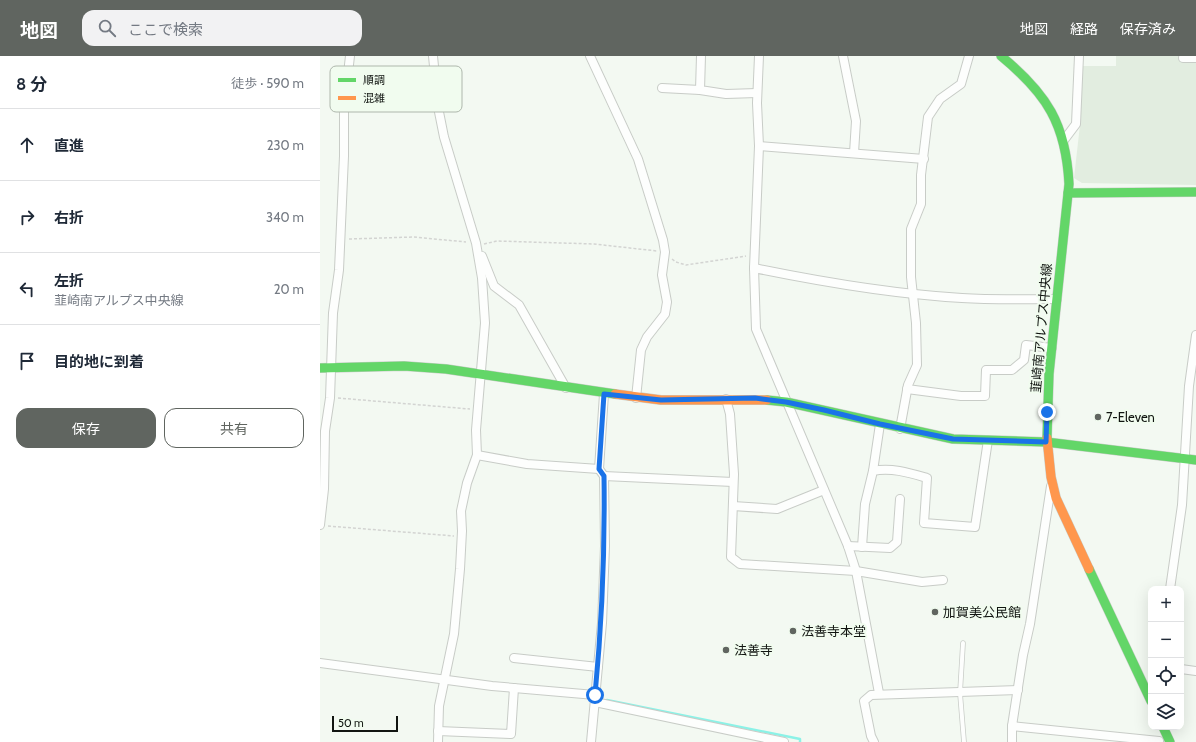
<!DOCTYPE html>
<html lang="ja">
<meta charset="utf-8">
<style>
body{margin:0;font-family:Cabin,"Noto Sans JP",sans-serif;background:#f2f2f3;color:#1f2937}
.controls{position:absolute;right:12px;bottom:12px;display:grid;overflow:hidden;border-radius:8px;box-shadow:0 4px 16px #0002}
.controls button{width:36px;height:36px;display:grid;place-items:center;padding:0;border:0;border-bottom:1px solid #e0e1e3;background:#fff;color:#1f2937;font:20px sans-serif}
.scale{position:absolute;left:12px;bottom:10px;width:66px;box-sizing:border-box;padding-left:4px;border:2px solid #111511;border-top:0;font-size:11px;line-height:14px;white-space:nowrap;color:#111511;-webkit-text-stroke:3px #f1fcef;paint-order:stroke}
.stop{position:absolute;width:12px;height:12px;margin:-9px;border:3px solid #1a73e8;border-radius:50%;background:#fff}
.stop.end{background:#1a73e8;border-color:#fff;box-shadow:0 1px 4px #0008}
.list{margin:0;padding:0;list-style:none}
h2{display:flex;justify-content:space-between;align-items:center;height:52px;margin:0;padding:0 16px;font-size:17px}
h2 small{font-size:13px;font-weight:400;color:#747a83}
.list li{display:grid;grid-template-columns:26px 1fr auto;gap:12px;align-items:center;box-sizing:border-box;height:72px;padding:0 16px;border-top:1px solid #e0e1e3}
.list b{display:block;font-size:15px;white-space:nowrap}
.list p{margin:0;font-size:13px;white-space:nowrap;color:#747a83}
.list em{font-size:13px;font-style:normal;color:#747a83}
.actions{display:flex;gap:8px;padding:12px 16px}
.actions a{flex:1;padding:9px 0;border:1px solid #606560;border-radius:12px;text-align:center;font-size:14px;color:#606560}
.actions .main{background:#606560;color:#fff}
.icon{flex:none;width:22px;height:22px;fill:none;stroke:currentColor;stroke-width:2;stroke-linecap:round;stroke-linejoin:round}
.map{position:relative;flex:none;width:876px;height:686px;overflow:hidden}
header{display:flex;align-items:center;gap:24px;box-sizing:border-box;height:56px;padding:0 20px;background:#606560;color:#fff}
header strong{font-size:19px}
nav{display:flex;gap:22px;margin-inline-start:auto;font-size:14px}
.search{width:280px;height:36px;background:#f2f2f3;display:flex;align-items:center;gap:10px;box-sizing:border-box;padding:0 14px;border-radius:12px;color:#747a83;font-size:15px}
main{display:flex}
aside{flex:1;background:#fff}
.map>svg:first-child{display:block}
</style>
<header>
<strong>地図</strong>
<div class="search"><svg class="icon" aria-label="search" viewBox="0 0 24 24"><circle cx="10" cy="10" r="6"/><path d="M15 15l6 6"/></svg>ここで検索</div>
<nav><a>地図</a><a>経路</a><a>保存済み</a></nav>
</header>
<main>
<aside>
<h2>8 分<small>徒歩 · 590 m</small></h2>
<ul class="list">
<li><svg class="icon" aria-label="ahead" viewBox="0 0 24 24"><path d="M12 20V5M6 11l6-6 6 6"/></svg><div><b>直進</b></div><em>230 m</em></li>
<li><svg class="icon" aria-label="right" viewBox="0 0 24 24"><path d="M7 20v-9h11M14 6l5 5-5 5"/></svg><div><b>右折</b></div><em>340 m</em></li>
<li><svg class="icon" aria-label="left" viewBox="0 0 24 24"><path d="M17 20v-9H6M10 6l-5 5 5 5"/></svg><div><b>左折</b><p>韮崎南アルプス中央線</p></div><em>20 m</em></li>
<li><svg class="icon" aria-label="arrive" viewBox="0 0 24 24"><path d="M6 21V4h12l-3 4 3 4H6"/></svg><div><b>目的地に到着</b></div></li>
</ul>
<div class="actions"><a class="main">保存</a><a>共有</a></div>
</aside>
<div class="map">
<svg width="876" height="686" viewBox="0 0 876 686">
<rect width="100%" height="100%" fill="#f3f9f2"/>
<!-- built -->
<path fill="#e2ede0" d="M796,0H863L876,5V129L762,127L754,122L761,60V10H796Z"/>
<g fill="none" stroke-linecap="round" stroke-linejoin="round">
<!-- stream -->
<path stroke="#8bf2e7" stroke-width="2.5" d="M287,644L480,683V686"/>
<!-- lane casing -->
<g stroke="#c8ccc7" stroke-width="5.5">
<path id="lane" d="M643,587L640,637L644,686"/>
</g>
<!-- street casing -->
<g stroke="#c8ccc7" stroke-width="10">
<g id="street">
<path d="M113,0L118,51L124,81L156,187L162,222L165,267L156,374L157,399L147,427L141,455L142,475L140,513L134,578L119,650L118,686"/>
<path d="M270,0L318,103L343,184L345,196L342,219L347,246L345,258L327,281L321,294L316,342"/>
<path d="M381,0L380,34L406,38L437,37"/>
<path d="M439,0L437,47L439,90L434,212L436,273L528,490L536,515L559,637"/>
<path d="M523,0L536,65L534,97"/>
<path d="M863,2H876"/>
<path d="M342,32L380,34"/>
<path d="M744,84L756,68L759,0"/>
<path d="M439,90L604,103"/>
<path d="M162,200L174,230L199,249L246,332"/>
<path d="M434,212C502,226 572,238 642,242C673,244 705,243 737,243"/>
<path d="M587,333L641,340H665L666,314H692L704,304L706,289L732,292"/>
<path d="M406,343L410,358L414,418L411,501L420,508L536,515L602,526L623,524"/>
<path d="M580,373L588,329L597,309L596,267L591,221V173L601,148V119L608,61L620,43L641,28L649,0"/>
<path d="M157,399L207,408L279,413"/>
<path d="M553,415L560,368"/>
<path d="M284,420L413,426"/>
<path d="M413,450L457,453L504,434"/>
<path d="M0,469L4,433L5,375L10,342L13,257L19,214L24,100V52L30,0"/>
<path d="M528,490L570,492L577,486L580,443"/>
<path d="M542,491L545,448L553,415C571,411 590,417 607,422L604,467L655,471L668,384"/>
<path d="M850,533L862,449L869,330L876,279"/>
<path d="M194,602L278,611"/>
<path d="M0,607L172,630L275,639"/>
<path d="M861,613L876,615"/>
<path d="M275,646L464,686"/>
<path d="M692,670L839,685"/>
<path d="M118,675L191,678L194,632"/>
<path d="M271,686L282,567L285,490L284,420L279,413L284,338"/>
<path d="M554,686L551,680L544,645L551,639L698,634"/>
<path d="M692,686V670L703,599L710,568L731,430"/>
</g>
</g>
<!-- fast casing -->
<g stroke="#c8ccc7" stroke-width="10">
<g id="fast">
<path d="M681,0C727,38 746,68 749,128L729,318L727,382"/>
<path d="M748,137L876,136"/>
<path d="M0,312L84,310L126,313L295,338"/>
<path d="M447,344L466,346L633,383L726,386L876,404"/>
<path d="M769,513L831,645"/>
<path d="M843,671L850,686"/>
</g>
</g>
<!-- slow casing -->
<g stroke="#c8ccc7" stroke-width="10">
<g id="slow">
<path d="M295,338L341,344H447"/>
<path d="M727,382L731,421L736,442L769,513"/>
</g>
</g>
<!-- path -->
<g stroke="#d3d4d2" stroke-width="1.5" stroke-dasharray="3 2" stroke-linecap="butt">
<path d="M29,183L94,181L146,186"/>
<path d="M164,188L177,185L274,188L337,195"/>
<path d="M352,203L356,206L366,209L426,200"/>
<path d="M18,342L150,353"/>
<path d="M8,470L134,480"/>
</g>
<!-- lane -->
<use href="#lane" stroke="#fdfefd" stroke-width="4"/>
<!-- street -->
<use href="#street" stroke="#fdfefd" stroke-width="8"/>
<!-- fast -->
<use href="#fast" stroke="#63d668" stroke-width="9"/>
<!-- slow -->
<use href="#slow" stroke="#ff974d" stroke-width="9"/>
</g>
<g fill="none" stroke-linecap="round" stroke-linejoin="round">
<!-- route -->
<path stroke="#1a73e8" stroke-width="5" d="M275,639C282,566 285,493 284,420L279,413L284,338L341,344L435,342L466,346L504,354L560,368L633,383L726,386L727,356"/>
</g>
<!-- markers -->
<g fill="#606560" stroke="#f1fcef" stroke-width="1.5">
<circle cx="778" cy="361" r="4"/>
<circle cx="615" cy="556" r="4"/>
<circle cx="473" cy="575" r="4"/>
<circle cx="406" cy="594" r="4"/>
</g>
<g text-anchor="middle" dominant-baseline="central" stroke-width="4" stroke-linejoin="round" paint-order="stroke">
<!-- street labels -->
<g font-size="13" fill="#111511" stroke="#f1fcef">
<text transform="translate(721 272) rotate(-85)">韮崎南アルプス中央線</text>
</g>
<!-- poi labels -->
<g font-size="13" fill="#111511" stroke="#f1fcef" text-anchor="start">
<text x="786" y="361">7-Eleven</text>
<text x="623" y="556">加賀美公民館</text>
<text x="481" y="575">法善寺本堂</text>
<text x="414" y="594">法善寺</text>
</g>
</g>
<!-- legend -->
<rect x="10" y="10" width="132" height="46" rx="6" fill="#f1fcef" stroke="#aeb7ac" stroke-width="1"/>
<rect x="18" y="22" width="18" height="4" fill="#63d668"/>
<rect x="18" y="40" width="18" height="4" fill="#ff974d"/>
<g font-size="11" fill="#111511">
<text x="43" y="28">順調</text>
<text x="43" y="46">混雑</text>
</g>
</svg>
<div class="controls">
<button>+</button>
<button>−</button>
<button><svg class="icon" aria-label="locate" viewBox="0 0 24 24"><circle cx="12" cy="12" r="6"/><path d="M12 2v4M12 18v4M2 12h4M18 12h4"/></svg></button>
<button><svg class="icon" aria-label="layers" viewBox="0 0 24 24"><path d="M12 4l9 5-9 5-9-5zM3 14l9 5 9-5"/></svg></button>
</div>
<div class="scale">50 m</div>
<div class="stop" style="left:275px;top:639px"></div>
<div class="stop end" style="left:727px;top:356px"></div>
</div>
</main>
